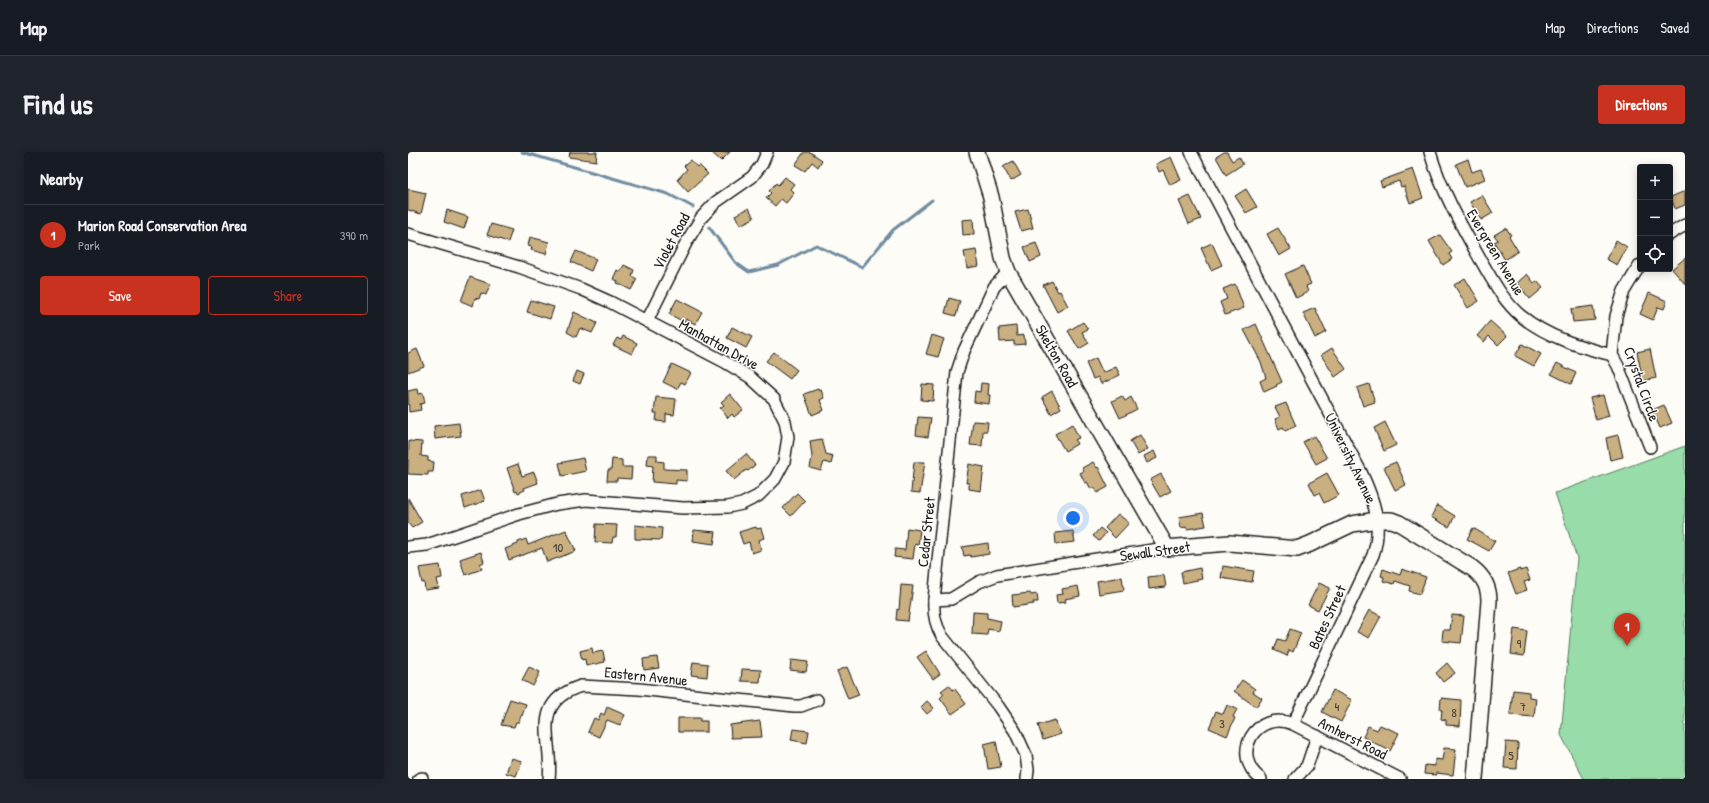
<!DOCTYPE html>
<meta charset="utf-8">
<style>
body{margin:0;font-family:"Patrick Hand",sans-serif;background:#20242c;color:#f1f3f6}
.controls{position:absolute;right:12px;top:12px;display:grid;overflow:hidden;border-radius:4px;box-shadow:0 2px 10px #0003}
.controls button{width:36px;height:36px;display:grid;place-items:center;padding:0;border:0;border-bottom:1px solid #363941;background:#171b24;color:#f1f3f6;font:20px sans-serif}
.you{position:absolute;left:665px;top:366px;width:14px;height:14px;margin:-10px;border:3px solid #fff;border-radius:50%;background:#1a73e8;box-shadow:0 0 0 6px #1a73e833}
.badge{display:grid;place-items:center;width:26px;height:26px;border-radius:50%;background:#c8321e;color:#fff;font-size:13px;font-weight:700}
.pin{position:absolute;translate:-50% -33px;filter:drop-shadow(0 1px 2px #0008)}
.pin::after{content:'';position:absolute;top:21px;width:14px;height:12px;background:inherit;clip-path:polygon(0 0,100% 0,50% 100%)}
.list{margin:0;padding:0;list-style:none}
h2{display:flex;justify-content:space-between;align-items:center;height:52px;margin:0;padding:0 16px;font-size:17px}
h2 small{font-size:13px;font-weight:400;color:#9ea1a6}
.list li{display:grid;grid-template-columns:26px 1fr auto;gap:12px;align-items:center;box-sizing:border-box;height:60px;padding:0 16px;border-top:1px solid #363941}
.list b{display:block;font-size:15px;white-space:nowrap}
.list p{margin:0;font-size:13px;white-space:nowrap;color:#9ea1a6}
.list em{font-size:13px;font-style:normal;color:#9ea1a6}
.actions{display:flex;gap:8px;padding:12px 16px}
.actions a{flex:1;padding:9px 0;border:1px solid #c8321e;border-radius:4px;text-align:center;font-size:14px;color:#c8321e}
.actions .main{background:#c8321e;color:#fff}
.icon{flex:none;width:22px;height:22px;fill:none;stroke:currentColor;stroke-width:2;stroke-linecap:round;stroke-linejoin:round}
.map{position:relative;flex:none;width:1277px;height:627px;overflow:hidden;border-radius:4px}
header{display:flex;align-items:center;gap:24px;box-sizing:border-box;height:56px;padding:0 20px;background:#171b24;border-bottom:1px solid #363941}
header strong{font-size:19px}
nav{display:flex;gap:22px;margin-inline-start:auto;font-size:14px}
.intro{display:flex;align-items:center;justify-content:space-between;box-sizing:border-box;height:96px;padding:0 24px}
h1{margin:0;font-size:28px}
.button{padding:10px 18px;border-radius:4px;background:#c8321e;color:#fff;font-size:14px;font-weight:700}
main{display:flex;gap:24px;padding:0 24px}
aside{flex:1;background:#171b24;border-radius:4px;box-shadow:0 2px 10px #0003}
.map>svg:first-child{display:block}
</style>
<header>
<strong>Map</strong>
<nav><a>Map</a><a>Directions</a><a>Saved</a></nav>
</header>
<div class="intro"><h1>Find us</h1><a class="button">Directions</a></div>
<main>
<aside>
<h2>Nearby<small></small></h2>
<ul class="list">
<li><span class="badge">1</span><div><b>Marion Road Conservation Area</b><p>Park</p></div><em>390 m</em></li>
</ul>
<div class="actions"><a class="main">Save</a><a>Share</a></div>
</aside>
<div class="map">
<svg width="1277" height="627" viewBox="0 0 1277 627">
<rect width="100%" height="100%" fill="#fdfcf7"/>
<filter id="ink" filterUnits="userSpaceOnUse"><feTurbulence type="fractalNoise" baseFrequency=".025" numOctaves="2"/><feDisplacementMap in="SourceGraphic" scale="8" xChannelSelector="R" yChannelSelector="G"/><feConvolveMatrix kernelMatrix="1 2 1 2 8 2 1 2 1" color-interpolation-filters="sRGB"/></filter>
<g filter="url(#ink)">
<!-- green -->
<path fill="#97dca9" stroke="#5a7c62" d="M1277,294V627H1176L1153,583L1169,406L1147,341Z"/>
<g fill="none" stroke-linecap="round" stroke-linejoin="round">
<!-- stream -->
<g stroke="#718c9f" stroke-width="3">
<path d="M114,0L260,42L285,55"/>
<path d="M301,75L328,111L341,120L370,113L408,93L454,115L485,78L524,48"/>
</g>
</g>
<!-- building -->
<g fill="#caaf80" stroke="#1c1c1c">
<path d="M162,0H189L188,9L161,5Z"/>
<path d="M303,0H322L313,9Z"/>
<path d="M396,0H402L414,8L410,15L404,10L397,19L387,13Z"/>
<path d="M816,0H819L824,9L831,5L835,12L818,23L808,5Z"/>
<path d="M763,5L773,28L762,33L755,18L751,20L748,12Z"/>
<path d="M1060,7L1064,20L1073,17L1077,27L1057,35L1048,12Z"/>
<path d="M283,8L289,15L291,13L300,22L280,40L269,28L279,17L276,14Z"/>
<path d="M605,9L613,23L603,29L595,15Z"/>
<path d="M1005,17L1015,46L1002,51L996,34L993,35L991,29L974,35L972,29Z"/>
<path d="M377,25L386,32L382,37L386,41L378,51L373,47L367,54L358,46L363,41L361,39L368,31L370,33Z"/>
<path d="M0,37L18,41L13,62L0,58Z"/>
<path d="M838,37L849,55L838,61L827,44Z"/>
<path d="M1277,39V53L1267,57L1263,45Z"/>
<path d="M1074,43L1085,61L1073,68L1062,50Z"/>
<path d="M782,44L793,67L781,72L771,49Z"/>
<path d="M341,56L346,66L332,73L327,63Z"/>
<path d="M620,57L625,76L613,79L607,60Z"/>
<path d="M39,58L60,65L56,77L36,70Z"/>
<path d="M565,67L566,82L555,83L554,68Z"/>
<path d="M83,72L104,78L100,90L79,83Z"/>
<path d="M870,76L883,97L871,104L859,82Z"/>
<path d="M1098,76L1103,83L1101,84L1110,99L1097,108L1086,90L1090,88L1086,83Z"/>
<path d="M1032,83L1044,100L1041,102L1044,107L1035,113L1021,89Z"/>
<path d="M122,85L141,90L138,102L123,98L124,95L120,94Z"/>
<path d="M1208,88L1219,95L1209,113L1198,107Z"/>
<path d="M628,91L633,105L622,110L616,95Z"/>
<path d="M804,91L814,113L803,118L793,96Z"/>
<path d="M568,98L571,114L559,116L556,100Z"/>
<path d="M168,99L188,107L183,119L163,110Z"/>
<path d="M1277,106V132L1264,117Z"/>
<path d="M216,113L226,118L224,124L229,127L223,138L209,131L210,129L205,127L209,118L212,120Z"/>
<path d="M895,114L903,132L898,134L900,140L888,146L877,122Z"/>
<path d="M1119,122L1126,131L1129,129L1135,136L1122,147L1109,131Z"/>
<path d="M62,125L82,132L78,143L73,141L71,147L67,146L65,154L53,149Z"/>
<path d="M1057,126L1071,149L1060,156L1046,133Z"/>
<path d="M644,129L650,140L652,139L660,154L649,160L635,133Z"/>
<path d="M827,132L836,156L817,163L812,150L819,147L815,137Z"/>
<path d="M1241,141L1259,149L1256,157L1250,155L1245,168L1232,162Z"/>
<path d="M541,146L552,149L548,164L537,161Z"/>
<path d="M269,147L294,160L287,172L278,167L276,170L261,162Z"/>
<path d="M123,148L146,155L142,167L119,160Z"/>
<path d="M1185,154L1187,168L1165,170L1163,157Z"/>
<path d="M907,156L918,180L907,186L895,161Z"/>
<path d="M166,160L189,171L184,181L172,176L168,185L159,180Z"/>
<path d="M1082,169L1099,184L1090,193L1081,184L1076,190L1069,184Z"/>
<path d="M675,170L680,177L674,180L681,191L671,197L660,179Z"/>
<path d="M848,172L874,230L868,233L869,234L856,240L852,229L858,226L853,210L836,178Z"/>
<path d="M608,174L609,184L616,183L617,192L606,193V189L592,190L591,176Z"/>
<path d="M324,175L344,185L338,196L319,186Z"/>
<path d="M524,183L536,187L530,205L518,202Z"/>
<path d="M215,184L229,191L224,202L205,193L209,186L213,188Z"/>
<path d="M1114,192L1133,202L1126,214L1107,204Z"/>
<path d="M924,196L938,217L927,225L913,203Z"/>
<path d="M9,197L16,214L0,220V201Z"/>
<path d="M1242,197L1248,226L1235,229L1229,200Z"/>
<path d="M366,200L389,218L382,227L358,209Z"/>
<path d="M688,206L695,221L708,215L712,223L693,232L690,225L685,227L678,211Z"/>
<path d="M1149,211L1168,221L1163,232L1143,222Z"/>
<path d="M264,212L283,221L277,232L273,230L269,237L255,230Z"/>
<path d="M169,219L176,222L172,232L165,229Z"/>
<path d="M573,231L581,232L580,243H582L581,252L566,250L567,239L572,240Z"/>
<path d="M514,232L526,233L525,249L513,248Z"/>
<path d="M961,232L967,250L955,254L949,236Z"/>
<path d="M9,237L10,242L15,241L17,251L12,252L13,258L1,260L0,239Z"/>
<path d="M410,237L411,239L413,238L416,246L412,248L416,258L404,263L396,242Z"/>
<path d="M644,239L653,256L643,262L634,245Z"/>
<path d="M322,242L335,258L326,265L324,262L320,266L312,256L316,253L313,250Z"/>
<path d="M1195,243L1201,264L1188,268L1182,246Z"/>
<path d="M714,244L717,249L723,245L729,257L712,266L704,249Z"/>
<path d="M248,245L268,247L266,263L258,262V270L248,269L249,261H246Z"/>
<path d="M878,251L888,274L877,279L875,275L871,277L867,267L872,265L867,255Z"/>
<path d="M1256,253L1264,271L1252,276L1244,258Z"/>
<path d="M510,265L523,266L520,285L508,283Z"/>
<path d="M565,269L580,270L579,279H575L574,294L562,293Z"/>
<path d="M977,270L988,293L976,299L966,276Z"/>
<path d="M51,271L53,284L27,287L26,274Z"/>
<path d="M664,272L671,286L667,288L669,292L657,299L647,282Z"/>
<path d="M732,283L740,297L730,303L722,289Z"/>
<path d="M1210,283L1215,305L1202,308L1198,286Z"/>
<path d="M906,284L919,306L908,312L895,290Z"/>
<path d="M414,287L418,302L425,304L423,312L416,310L413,319L402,316L404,305L402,289Z"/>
<path d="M1,289L14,290L13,304L20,305V309L26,310L25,320H20V323L0,322Z"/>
<path d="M746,299L749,306L739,311L736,304Z"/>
<path d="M338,302L347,313L340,319L338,318L326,328L318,319Z"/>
<path d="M240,303H249V309L256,310V317L279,318V329L268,328V332L244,330L245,314L239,313Z"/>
<path d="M175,306L178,319L154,324L151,311Z"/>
<path d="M204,307L214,308V315H224L223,327L209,326V329H199L200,318H203Z"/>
<path d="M506,310H517L512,341L503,340Z"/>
<path d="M685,310L689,316L690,315L700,335L689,341L686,335L683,337L679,330L677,331L672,321L676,319L674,316Z"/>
<path d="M988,310L998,333L987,338L976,315Z"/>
<path d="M110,312L114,324L126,320L130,331L116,336L117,338L110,341L109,339L107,340L99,316Z"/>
<path d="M561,312L576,315L573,339L561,337V331H558Z"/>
<path d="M919,321L931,343L916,351L911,341L907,343L901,331Z"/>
<path d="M753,322L763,339L752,345L742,328Z"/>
<path d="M73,338L77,349L57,356L54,344Z"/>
<path d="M389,341L397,349L383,364L375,356Z"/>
<path d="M0,346L14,370L4,376L0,371Z"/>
<path d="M1029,353L1047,364L1041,375L1023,365Z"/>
<path d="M795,361L798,374L779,377L778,375L773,376L771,365Z"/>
<path d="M710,362L721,371L707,386L697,376Z"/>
<path d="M188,372L209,373L208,385H205L204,391L187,390Z"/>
<path d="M227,373L254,376L253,388L227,387Z"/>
<path d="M348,375L349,377L353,376L356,386L351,388L353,398L344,401L341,390L335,392L331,380Z"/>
<path d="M499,376L512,378L510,393L507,392L505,407L486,405L487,397L497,398Z"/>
<path d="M692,376L698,381L691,389L685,384Z"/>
<path d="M1065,376L1087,389L1081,399L1059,387Z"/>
<path d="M158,378L168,399L139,410L134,396L101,408L97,397L110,392V390L118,387L120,393Z"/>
<path d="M286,378L308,380L306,392L285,389Z"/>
<path d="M665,379L667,390L648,392L647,381Z"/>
<path d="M580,391L581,402L563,405L562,403L556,404L554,395Z"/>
<path d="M73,400L76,410L72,412L74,417L57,423L52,407Z"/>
<path d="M32,413L34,426L29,427L31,436L17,438L16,430L14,431L11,416Z"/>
<path d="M815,414L846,419L844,430L837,429V430L813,426Z"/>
<path d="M792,416L794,427L775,431L773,420Z"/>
<path d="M975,417L992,423L994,417L1018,425L1012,442L1001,439L1002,434L987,429L986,432L975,429L976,425L973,424Z"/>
<path d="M1112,417V419L1118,417L1122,428L1116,430L1119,438L1108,442L1100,421Z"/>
<path d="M756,423L758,435L741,437L740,425Z"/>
<path d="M714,425L716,438L691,442L689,429Z"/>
<path d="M911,431L922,436L910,458L900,453Z"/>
<path d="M493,433L505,434L500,469L488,468L489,457L491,458Z"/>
<path d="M670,434L672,444L657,447L658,450L649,451L648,443L655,442L654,437Z"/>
<path d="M622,441L623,443L629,442L630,450H625L626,452L605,455L604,443Z"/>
<path d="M961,458L973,464L961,486L949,480Z"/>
<path d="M565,460L579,461V466L593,469L591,479L580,477L579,483L564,482Z"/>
<path d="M1044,463L1056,464L1053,491L1034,489L1035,478H1042Z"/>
<path d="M882,477L893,481L885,500L881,498L879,504L866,498L870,487L877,489Z"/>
<path d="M1106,477L1119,479L1116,504L1103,502Z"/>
<path d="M184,496L185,501L195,499L197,510L178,514L177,507L174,508L172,499Z"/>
<path d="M518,499L532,522L525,527L509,505Z"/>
<path d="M249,505L251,516L236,518L235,507Z"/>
<path d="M383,508L400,510L398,520L382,518Z"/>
<path d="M285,510L300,512L299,525L283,523Z"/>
<path d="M1039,511L1047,521L1035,530L1028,521Z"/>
<path d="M121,515L132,520L125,534L114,528Z"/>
<path d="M439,515L451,543L440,547L429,519Z"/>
<path d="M334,517L353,518L352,530L333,529Z"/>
<path d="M834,528L847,537L845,540L854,546L848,555L826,539Z"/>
<path d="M541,533L545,538L547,537L558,552L544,562L532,546L536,542L533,539Z"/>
<path d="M925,538L944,548L933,570L914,560Z"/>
<path d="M1105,538L1121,540V545L1128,546L1126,565L1102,563Z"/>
<path d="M1033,546L1053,548L1052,574L1038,573V568L1033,567L1034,558H1032Z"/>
<path d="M102,547L118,552L114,564L113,563L111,570H108L106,575L93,573Z"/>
<path d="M519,549L526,556L519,562L513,555Z"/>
<path d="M819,553L829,557L825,565L827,566L819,584L801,576L808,559L815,562Z"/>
<path d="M199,555L217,563L212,573L199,568L191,585L180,580L186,566L190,568L193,561L196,563Z"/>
<path d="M270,566H292V569H299V580H270Z"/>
<path d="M647,568L653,582L635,588L630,573Z"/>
<path d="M352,569L354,585L323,586L322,573Z"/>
<path d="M972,573L991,581L982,599L955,585L960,574L969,578Z"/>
<path d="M385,577L401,579L399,591L383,588Z"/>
<path d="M588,589L593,615L580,617L576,592Z"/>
<path d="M1098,590L1110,591L1109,617L1096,616Z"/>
<path d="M1036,596L1048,597L1045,623L1028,621V623L1016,622L1017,613L1027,614V607L1034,608Z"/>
<path d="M103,606L114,609L108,624L98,621Z"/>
</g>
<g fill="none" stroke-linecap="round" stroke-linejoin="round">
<!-- street casing -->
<g stroke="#1c1c1c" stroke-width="14">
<g id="street">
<path d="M783,0L953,320C966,348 975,373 965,403L885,572"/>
<path d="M1022,0C1033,38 1053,73 1072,107C1084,127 1095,149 1113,164C1139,185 1172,195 1204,203"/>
<path d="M0,82L111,115L173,137L202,150L315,209L342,225L366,247L377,269L380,285L376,310L367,327L350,344L334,352L320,355L275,356L178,348L149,352L111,362L19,393L0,395"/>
<path d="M1262,82L1277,73"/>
<path d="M1232,113L1216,139L1208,164L1204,203L1210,214L1242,295"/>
<path d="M600,120L586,135L556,199L549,220L526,448C525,462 527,472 534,484L590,554L607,579L618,603L620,618L619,627"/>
<path d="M239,169L278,91L293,66L308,50L344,25L354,12L359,0"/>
<path d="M526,448L543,447L571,430L589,423L757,396"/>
<path d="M11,627L14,626"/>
<path d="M141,627C146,589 120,551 173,534L231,537L386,554H393L409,548"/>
<path d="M853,627C821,603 848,557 885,572L992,627"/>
<path d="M887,627L899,614L909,584"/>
</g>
</g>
<!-- secondary casing -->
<g stroke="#1c1c1c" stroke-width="18">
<g id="secondary">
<path d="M569,0L583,45L595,106L600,120L759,396"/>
<path d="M757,396L822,391L889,397L902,392L944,372L969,368H983L991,371L1064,416C1076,425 1081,435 1081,449L1067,627"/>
</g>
</g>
<!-- street -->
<use href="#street" stroke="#fdfcf7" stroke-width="11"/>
<!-- secondary -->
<use href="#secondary" stroke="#fdfcf7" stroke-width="15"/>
</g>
</g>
<g text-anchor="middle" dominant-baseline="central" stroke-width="3" stroke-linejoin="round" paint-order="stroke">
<!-- number labels -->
<g font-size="13" fill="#484135">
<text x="150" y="395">10</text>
<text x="1111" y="491">9</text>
<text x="929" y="554">4</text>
<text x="1115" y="554">7</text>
<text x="1046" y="560">8</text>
<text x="814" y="571">3</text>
<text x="1103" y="603">5</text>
</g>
<!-- street labels -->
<g font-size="15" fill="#1c1c1c" stroke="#fdfcf7">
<text transform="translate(263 89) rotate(-62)">Violet Road</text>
<text transform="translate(1088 100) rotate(59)">Evergreen Avenue</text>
<text transform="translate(311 192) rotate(29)">Manhattan Drive</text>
<text transform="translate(649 204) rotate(60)">Skelton Road</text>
<text transform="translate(1234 232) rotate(70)">Crystal Circle</text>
<text transform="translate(943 306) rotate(64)">University Avenue</text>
<text transform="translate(518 380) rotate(-84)">Cedar Street</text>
<text transform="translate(747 399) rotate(-8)">Sewall Street</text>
<text transform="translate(919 465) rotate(-65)">Bates Street</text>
<text transform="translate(238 524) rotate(6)">Eastern Avenue</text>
<text transform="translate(945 586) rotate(27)">Amherst Road</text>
</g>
</g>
</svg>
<div class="controls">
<button>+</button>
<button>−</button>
<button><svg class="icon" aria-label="locate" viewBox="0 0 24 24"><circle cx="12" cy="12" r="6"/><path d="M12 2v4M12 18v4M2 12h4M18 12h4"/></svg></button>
</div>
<div class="you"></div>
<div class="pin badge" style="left:1219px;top:494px">1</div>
</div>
</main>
